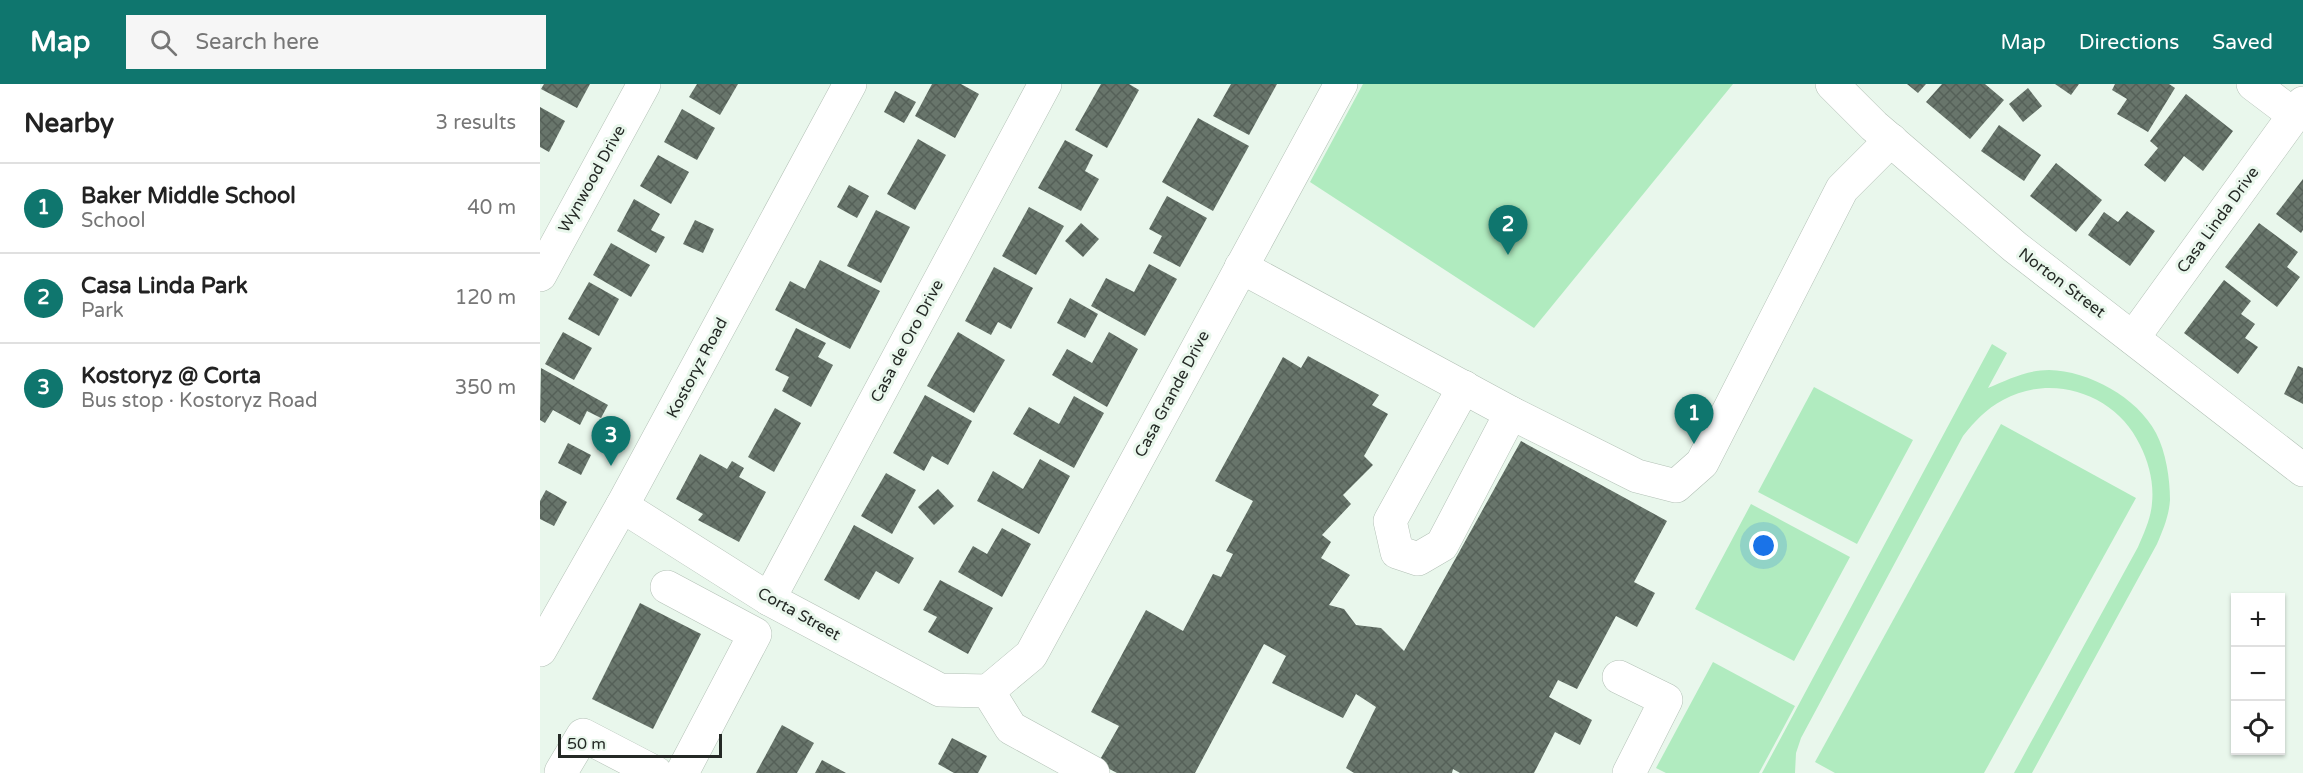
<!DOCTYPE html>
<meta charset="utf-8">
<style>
body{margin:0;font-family:"Varela Round",sans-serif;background:#f6f6f6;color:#222}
.controls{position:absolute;right:18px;bottom:18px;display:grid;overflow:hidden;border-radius:0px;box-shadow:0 2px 4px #0004}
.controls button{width:54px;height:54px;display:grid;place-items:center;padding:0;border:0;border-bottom:2px solid #e0e0e0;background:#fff;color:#222;font:30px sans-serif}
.scale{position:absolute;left:18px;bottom:15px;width:164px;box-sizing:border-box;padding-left:6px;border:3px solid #242925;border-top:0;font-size:16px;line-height:21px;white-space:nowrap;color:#242925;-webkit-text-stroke:4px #e9f7ec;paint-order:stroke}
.you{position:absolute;left:1224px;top:462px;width:21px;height:21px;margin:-15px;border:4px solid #fff;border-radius:50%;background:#1a73e8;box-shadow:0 0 0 9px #1a73e833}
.badge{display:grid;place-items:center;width:39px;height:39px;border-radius:50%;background:#0f766e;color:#fff;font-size:20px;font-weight:700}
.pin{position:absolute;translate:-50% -50px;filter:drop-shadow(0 2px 3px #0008)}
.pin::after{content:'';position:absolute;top:32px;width:21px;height:18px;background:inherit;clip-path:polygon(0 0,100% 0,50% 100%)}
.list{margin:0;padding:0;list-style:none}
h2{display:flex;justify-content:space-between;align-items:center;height:78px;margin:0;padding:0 24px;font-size:26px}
h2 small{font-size:20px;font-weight:400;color:#767676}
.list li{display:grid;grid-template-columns:39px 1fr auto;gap:18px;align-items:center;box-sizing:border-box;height:90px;padding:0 24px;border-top:2px solid #e0e0e0}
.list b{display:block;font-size:22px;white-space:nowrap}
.list p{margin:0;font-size:20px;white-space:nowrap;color:#767676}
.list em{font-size:20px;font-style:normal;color:#767676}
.icon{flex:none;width:33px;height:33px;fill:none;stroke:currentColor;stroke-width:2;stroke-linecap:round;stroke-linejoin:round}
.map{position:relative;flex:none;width:1763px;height:689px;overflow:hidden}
header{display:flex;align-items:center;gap:36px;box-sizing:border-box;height:84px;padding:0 30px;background:#0f766e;color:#fff}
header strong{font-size:28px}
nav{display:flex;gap:33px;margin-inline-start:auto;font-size:21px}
.search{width:420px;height:54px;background:#f6f6f6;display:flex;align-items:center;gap:15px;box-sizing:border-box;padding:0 21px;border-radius:0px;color:#767676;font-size:22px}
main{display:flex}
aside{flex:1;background:#fff}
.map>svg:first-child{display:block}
</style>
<header>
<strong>Map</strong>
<div class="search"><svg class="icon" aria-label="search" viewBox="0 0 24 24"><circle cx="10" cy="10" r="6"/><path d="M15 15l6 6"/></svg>Search here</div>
<nav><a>Map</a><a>Directions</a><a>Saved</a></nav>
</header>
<main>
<aside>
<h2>Nearby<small>3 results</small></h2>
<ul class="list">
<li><span class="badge">1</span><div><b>Baker Middle School</b><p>School</p></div><em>40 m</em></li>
<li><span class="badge">2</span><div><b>Casa Linda Park</b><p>Park</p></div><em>120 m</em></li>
<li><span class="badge">3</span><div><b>Kostoryz @ Corta</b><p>Bus stop · Kostoryz Road</p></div><em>350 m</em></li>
</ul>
</aside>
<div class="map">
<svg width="1763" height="689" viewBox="0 0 1763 689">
<defs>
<pattern id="building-cross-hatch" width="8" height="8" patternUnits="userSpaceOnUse" patternTransform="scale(1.5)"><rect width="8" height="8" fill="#68756b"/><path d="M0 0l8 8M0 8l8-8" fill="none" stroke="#556058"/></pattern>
</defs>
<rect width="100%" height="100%" fill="#e9f7ec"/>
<!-- green -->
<g fill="#b0ebbf">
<path d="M823,0H1193L994,244L770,98Z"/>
<path d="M1452,260L1467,269L1448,304C1467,296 1487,286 1509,286C1549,287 1597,313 1616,349C1626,368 1630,395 1630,416C1629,432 1623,446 1617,460L1492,689H1474L1598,463C1604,449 1611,434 1612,419C1614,399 1609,379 1600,361C1577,311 1513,288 1463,316C1446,325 1435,337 1423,352L1261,654L1256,669L1255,689H1222Z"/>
<path d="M1274,303L1373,356L1317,460L1218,408Z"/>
<path d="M1461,340L1596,414L1444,689H1295L1275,678Z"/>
<path d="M1211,420L1310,473L1254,577L1155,525Z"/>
<path d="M1173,578L1255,622L1219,689H1126L1116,684Z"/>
</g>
<!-- building -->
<g fill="url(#building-cross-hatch)">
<path d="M4,0H50L37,24L1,5Z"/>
<path d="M157,0H198L180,31L149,13Z"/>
<path d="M392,0H421L439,10L415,54L375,32Z"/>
<path d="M561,0H589L599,6L567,64L535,46Z"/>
<path d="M691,0H737L709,51L673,32Z"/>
<path d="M1367,0H1386L1378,9Z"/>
<path d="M1402,0H1445L1464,16L1430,55L1386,18Z"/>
<path d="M1515,0H1539L1531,11Z"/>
<path d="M1575,0H1629L1635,4L1608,48L1577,30L1587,15L1572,6Z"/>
<path d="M1488,4L1502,22L1483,38L1469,20Z"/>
<path d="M355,7L376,18L364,39L344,28Z"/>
<path d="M1646,10L1693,47L1663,87L1644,72L1625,98L1604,81L1618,64L1610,57Z"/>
<path d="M0,23L25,37L9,68L0,63Z"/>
<path d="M142,25L175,44L157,76L124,58Z"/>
<path d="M658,34L709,62L673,127L622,98Z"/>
<path d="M1459,41L1501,71L1484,97L1441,67Z"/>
<path d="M378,55L406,71L375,126L347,110Z"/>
<path d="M525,56L553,71L545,87L559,95L541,127L498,104Z"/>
<path d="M118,71L149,88L131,120L100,102Z"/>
<path d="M1516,79L1562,116L1536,148L1490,112Z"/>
<path d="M1763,95V146L1761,149L1736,130Z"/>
<path d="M309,101L329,112L317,134L297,123Z"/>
<path d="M627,112L667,134L640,183L613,169L622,152L609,145Z"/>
<path d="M94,115L120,130L111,146L125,153L116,169L77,147Z"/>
<path d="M489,123L524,142L496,191L462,172Z"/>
<path d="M336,126L370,143L341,199L307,182Z"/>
<path d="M1587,127L1615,147L1590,182L1548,151L1564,128L1578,138Z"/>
<path d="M155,136L174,145L163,169L143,160Z"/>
<path d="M541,139L559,155L543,173L525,157Z"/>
<path d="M1719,139L1758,168L1747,183L1760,193L1737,223L1685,183Z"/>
<path d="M71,159L110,181L91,213L53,191Z"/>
<path d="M280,176L340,207L310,265L235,226L250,197L265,205Z"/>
<path d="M609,180L637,195L605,252L551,222L566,194L594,208Z"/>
<path d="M454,183L493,204L471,245L458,238L451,251L425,237Z"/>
<path d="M1684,196L1711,217L1701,230L1715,240L1705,254L1718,263L1698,290L1644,249Z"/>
<path d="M49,198L79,215L59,252L28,235Z"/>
<path d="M530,214L558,230L545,254L517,239Z"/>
<path d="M256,244L286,259L278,273L293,281L271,323L242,307L249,293L235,286Z"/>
<path d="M23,248L52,264L34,296L5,280Z"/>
<path d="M418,248L465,276L434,329L387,302Z"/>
<path d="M569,248L598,265L567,323L512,291L527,265L552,279Z"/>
<path d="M768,272L839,311L832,321L848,330L824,372L833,381L803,411L811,420L782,451L791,458L781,474L810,491L789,521L804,525L816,541L841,544L864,567L981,357L1127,437L1094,498L1115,509L1097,543L1076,532L1037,605L1018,596L1009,613L1052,636L1040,661L1015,648L994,689H920L913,685L912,689H814L806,684L836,623L816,610L803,634L732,599L746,572L724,560L655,689H577L558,679L579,642L551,628L606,526L643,547L673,490L681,493L693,470L686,467L713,417L675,397L743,273L761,284Z"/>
<path d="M1758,282L1763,284V320L1744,310Z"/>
<path d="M1,284L68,321L61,334L47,327L40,341L13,326L5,339L0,336Z"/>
<path d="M385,311L432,337L408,381L392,372L384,387L353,369Z"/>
<path d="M534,312L564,329L534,384L473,350L489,323L519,340Z"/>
<path d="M235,324L261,339L234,388L208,373Z"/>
<path d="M28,359L51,371L41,391L18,379Z"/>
<path d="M160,370L187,385L192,377L204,384L199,393L226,408L199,458L158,436L163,430L136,415Z"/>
<path d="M500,375L530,392L499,450L437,417L453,387L483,405Z"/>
<path d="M346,389L376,406L352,450L321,432Z"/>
<path d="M398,405L414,422L394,441L378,423Z"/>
<path d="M6,406L27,418L14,442L0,435V417Z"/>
<path d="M314,441L374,474L359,500L336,487L319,516L284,496Z"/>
<path d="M462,444L491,460L462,513L418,488L433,462L447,470Z"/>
<path d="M400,496L453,524L428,570L388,548L397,533L383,526Z"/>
<path d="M100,519L161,550L113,645L52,615Z"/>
<path d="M242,641L274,659L257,689H216Z"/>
<path d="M412,654L447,672L438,689H414L398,680Z"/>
<path d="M282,676L306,689H275Z"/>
</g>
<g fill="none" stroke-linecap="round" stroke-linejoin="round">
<!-- minor casing -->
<g stroke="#b3c1b6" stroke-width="34">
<g id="minor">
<path d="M1292,0L1334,42L1475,163L1763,386"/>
<path d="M1713,0L1754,31"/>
<path d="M701,183L971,329L1097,392L1136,402L1162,379L1302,105L1351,56"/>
<path d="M0,191L104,0"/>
<path d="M1593,254L1763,19"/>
<path d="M924,303L850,437L857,468L878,475L902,461L971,329"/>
<path d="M82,422L229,515L400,606L448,607"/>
<path d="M127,503L215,550L142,689"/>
<path d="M229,515L505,0"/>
<path d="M1079,593L1126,616L1089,689"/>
<path d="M448,607L491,571L801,0"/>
<path d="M448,607L471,644L553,689"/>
<path d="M21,688L43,651L116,689"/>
</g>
</g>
<!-- major casing -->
<g stroke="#b3c1b6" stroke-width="34">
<path id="major" d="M0,566L82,422L310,0"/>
</g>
<!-- minor -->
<use href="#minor" stroke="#fff" stroke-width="33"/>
<!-- major -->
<use href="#major" stroke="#fff" stroke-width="33"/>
</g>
<g text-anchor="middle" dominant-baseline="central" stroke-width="6" stroke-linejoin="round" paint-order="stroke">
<!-- street labels -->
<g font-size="16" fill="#242925" stroke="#e9f7ec">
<text transform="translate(52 95) rotate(-61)">Wynwood Drive</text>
<text transform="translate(1678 136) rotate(-54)">Casa Linda Drive</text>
<text transform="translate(1522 199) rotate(37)">Norton Street</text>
<text transform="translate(367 257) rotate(-62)">Casa de Oro Drive</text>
<text transform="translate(157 284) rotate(-62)">Kostoryz Road</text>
<text transform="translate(632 310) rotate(-62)">Casa Grande Drive</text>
<text transform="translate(259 530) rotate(29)">Corta Street</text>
</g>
</g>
</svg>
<div class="controls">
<button>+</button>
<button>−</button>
<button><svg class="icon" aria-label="locate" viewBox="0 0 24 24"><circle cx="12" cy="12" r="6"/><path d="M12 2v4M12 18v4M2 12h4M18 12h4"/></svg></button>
</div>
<div class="scale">50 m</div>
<div class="you"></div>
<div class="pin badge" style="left:1154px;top:360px">1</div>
<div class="pin badge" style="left:968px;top:171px">2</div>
<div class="pin badge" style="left:71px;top:382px">3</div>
</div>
</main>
